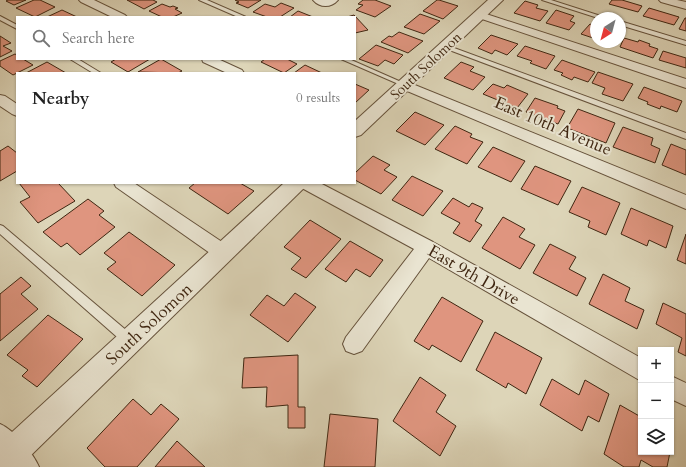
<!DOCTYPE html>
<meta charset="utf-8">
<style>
body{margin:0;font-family:Cardo,serif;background:#f2f2f2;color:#222}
.controls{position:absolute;right:12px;bottom:12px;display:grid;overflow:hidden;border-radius:0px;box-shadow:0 1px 3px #0004}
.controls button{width:36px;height:36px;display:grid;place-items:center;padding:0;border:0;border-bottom:1px solid #e0e0e0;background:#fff;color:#222;font:20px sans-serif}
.compass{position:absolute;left:590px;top:12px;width:36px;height:36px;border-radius:50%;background:#fff;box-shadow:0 1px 3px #0004;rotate:216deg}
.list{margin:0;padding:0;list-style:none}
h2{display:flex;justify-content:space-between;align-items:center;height:52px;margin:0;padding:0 16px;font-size:17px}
h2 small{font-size:13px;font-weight:400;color:#767676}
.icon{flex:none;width:22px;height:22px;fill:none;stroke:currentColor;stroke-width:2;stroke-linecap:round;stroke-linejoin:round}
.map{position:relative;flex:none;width:686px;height:467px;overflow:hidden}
.search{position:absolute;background:#fff;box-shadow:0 1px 3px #0004;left:16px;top:16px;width:340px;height:44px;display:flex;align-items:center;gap:10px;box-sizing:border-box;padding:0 14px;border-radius:0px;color:#767676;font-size:15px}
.panel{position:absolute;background:#fff;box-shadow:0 1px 3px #0004;left:16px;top:72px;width:340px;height:112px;border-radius:0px}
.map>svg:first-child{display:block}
</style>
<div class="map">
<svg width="686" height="467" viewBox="0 0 686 467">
<rect width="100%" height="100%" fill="#ddd5b8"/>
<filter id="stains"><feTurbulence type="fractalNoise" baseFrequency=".005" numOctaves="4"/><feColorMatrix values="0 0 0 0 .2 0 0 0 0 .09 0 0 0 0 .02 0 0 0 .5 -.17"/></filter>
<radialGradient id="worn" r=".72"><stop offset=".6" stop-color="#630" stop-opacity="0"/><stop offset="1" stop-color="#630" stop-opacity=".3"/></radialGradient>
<!-- building -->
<g fill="#df957f" stroke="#3f2611">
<path d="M8,0H26L14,5L6,1Z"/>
<path d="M34,0H40L55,7L35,17L16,8Z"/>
<path d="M127,0H153L157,2L144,9Z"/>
<path d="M235,0H261L248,8L236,3L239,2Z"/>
<path d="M363,0H375L391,6L375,17L356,10L363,5L358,4Z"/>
<path d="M437,0H439L458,6L443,19L423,11Z"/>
<path d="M612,0H622L642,6L638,12L609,4Z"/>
<path d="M525,1L538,5L536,8L548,11L540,21L514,13Z"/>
<path d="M281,3L294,8L280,17H267L253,12L265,4L275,7Z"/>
<path d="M162,4L170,7L173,6L178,8L175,9L182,13L173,17H162L149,11Z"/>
<path d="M649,8L679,17L674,25L643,16Z"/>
<path d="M62,10L77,17H47Z"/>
<path d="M556,10L574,16L570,21L575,23L569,30L546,23Z"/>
<path d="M298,11L313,17H290Z"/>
<path d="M420,14L440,21L424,34L404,27Z"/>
<path d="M354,15L368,30L355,33V17H347Z"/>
<path d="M685,18H686V31L679,29Z"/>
<path d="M590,24L596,26V39L581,34Z"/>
<path d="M399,32L423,41L408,53L381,42L389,36L392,37Z"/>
<path d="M491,35L518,44L507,55L495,50L492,54L478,48Z"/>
<path d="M0,36L11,43L3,46L12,51L0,57Z"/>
<path d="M624,38L638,42L639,40L650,44L649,46L658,49L653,58L620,47Z"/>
<path d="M376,45L403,55L394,64L385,60L378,66L359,59Z"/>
<path d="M525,46L555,56L546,69L530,63L532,61L517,56Z"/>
<path d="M663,51L686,58V68L659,60Z"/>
<path d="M15,54L17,55V59H23L33,65L13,75L0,66V61Z"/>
<path d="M116,59H150L128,72L111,62Z"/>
<path d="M161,59L182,71L178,73L138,72Z"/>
<path d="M265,59H287L297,64L284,73L261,62Z"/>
<path d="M562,60L595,72L588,82L574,77L572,80L561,75L563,73L554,70Z"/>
<path d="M47,62L66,73H26Z"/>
<path d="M461,62L474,67L470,71L485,77L473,90L444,78Z"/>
<path d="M305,65L322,73H294Z"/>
<path d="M598,72L633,84L623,101L602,94L605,88L592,83Z"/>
<path d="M355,84L369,90L355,103Z"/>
<path d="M493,84L504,88L507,85L528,94L517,108L483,94Z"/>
<path d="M644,87L682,101L677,112L661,106L660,109L647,104L648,102L638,98Z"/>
<path d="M535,98L558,106L557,108L565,111L558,124L526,112Z"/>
<path d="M578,109L615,123L606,143L567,128Z"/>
<path d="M415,112L444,125L425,145L396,131Z"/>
<path d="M455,126L472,134L470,137L483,142L467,164L435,149Z"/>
<path d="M623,127L653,138L651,145L660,149L655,163L613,147Z"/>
<path d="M671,144L686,150V175L662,165Z"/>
<path d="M8,146L17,153V171L0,181V151Z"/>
<path d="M493,147L525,161L511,182L478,167Z"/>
<path d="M373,156L390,165L384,170L397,177L381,194L355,180V173Z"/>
<path d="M535,166L571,181L558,205L521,189Z"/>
<path d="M412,176L443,191L423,216L392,200Z"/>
<path d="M19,183H58L75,201L38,223L20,202L30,197Z"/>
<path d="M195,183H240L254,191L228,214L189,188Z"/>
<path d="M582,187L620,203L606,235L588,227L590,221L569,212Z"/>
<path d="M453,198L469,207L472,203L483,208L475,221L482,225L470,242L453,233L460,223L441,213Z"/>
<path d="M88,199L104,211L99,215L115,227L80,255L67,243L61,247L43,232Z"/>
<path d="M631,208L673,226L666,248L649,240L647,246L621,234Z"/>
<path d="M503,217L525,229L519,237L535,245L520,269L482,248Z"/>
<path d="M310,220L341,239L306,278L291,269L301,258L284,247Z"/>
<path d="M129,232L175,265L142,296L107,269L116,262L104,253Z"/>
<path d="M686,234V264L677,260Z"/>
<path d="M350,241L383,260L370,277L356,269L346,282L325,269Z"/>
<path d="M550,244L576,257L569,269L586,278L577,296L533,273Z"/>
<path d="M603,274L630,288L625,301L644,310L637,329L589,304Z"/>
<path d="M21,277L31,286L21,294L38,309L0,341V294Z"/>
<path d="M295,293L316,307L288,342L250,315L267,295L284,306Z"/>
<path d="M442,297L483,321L461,362L432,345L429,350L414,341Z"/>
<path d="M663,303L686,314V356L678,352L682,338L656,324Z"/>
<path d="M48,315L83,339L37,387L22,376L28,370L7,355Z"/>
<path d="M495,332L542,358L526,394L508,383L506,388L476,370Z"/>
<path d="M298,355V407H305V428H288V405L266,407L267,387L242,388L244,358Z"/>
<path d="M420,377L446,395L436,412L456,426L440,456L393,421Z"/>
<path d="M552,379L579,395L585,380L609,394L599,422L588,416L582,431L540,405Z"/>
<path d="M133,399L151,415L161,404L179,419L137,467H105L87,448Z"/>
<path d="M620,405L641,417V452H670L667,467H653L641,460L639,467H624L604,454Z"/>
<path d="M330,414L378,419L375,467H324Z"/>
<path d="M177,441L205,467H155Z"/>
</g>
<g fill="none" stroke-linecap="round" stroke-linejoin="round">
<!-- service casing -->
<g stroke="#66523b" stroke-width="2">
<g id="service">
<path d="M199,0H207L246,17H238Z"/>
<path d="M542,0H551L607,18H598Z"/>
<path d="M0,16L17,25V29L0,20Z"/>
<path d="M620,21L686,41V45L620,25Z"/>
<path d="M446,45L686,133V139L444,48V46Z"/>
<path d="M70,59H78L101,73H93Z"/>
<path d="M341,59H349L408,85L405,87L403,86Z"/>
<path d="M0,225L3,226L133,336L134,340L133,344L129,345L125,344L0,234Z"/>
</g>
</g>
<!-- minor casing -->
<g stroke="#66523b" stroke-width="2">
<g id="minor">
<path d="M79,0H94L125,15L127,17H112L81,2Z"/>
<path d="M313,0H338C331,8 320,8 313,0Z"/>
<path d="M659,0H677L686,2V9L661,2Z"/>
<path d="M480,12L686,79V88L476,17L474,15L476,13Z"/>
<path d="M202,59H218L242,70L244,73H227L203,62Z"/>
<path d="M405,81L686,195V209L400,88L398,85L400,82Z"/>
<path d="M0,95L5,96L17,104V116L12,114L0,106Z"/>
<path d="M114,183H134L231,248L233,253L231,258L224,261L217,258L116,187Z"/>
<path d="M298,183H320L433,242L641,358V381L429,258L362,351L354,354L346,351L343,344L346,337L414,249L300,187Z"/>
<path d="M671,376L686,383V406L671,399Z"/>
<path d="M0,424C14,430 33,453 39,467H11L0,454Z"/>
</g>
</g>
<!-- tertiary casing -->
<g stroke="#66523b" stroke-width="2">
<g id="tertiary">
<path d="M488,0H503L361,135L355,137V121Z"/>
<path d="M284,183H307L304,188L19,467H0V443Z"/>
</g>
</g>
<!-- service -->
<use href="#service" fill="#e9e4d1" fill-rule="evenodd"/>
<!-- minor -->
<use href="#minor" fill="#e9e4d1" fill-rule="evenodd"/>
<!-- tertiary -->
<use href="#tertiary" fill="#e9e4d1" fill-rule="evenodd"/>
</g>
<g text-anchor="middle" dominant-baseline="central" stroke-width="4" stroke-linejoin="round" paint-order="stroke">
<!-- far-street labels -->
<g font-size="14" fill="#3f2611" stroke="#e9e4d1">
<text transform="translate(426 66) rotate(-43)">South Solomon</text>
</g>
<!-- street labels -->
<g font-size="17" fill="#3f2611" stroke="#e9e4d1">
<text transform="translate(553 126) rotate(23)">East 10th Avenue</text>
<text transform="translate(474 275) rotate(30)">East 9th Drive</text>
<text transform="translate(149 324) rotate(-43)">South Solomon</text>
</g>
</g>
<rect width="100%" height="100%" filter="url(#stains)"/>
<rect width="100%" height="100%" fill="url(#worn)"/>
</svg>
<div class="controls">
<button>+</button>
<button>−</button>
<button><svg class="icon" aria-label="layers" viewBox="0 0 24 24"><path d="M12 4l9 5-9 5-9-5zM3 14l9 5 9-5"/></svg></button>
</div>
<svg class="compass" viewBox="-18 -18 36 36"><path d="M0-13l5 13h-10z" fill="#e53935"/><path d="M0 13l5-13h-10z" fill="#767676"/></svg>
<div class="search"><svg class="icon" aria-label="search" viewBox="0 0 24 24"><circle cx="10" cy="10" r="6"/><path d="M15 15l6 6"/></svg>Search here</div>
<section class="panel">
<h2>Nearby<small>0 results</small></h2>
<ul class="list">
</ul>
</section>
</div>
